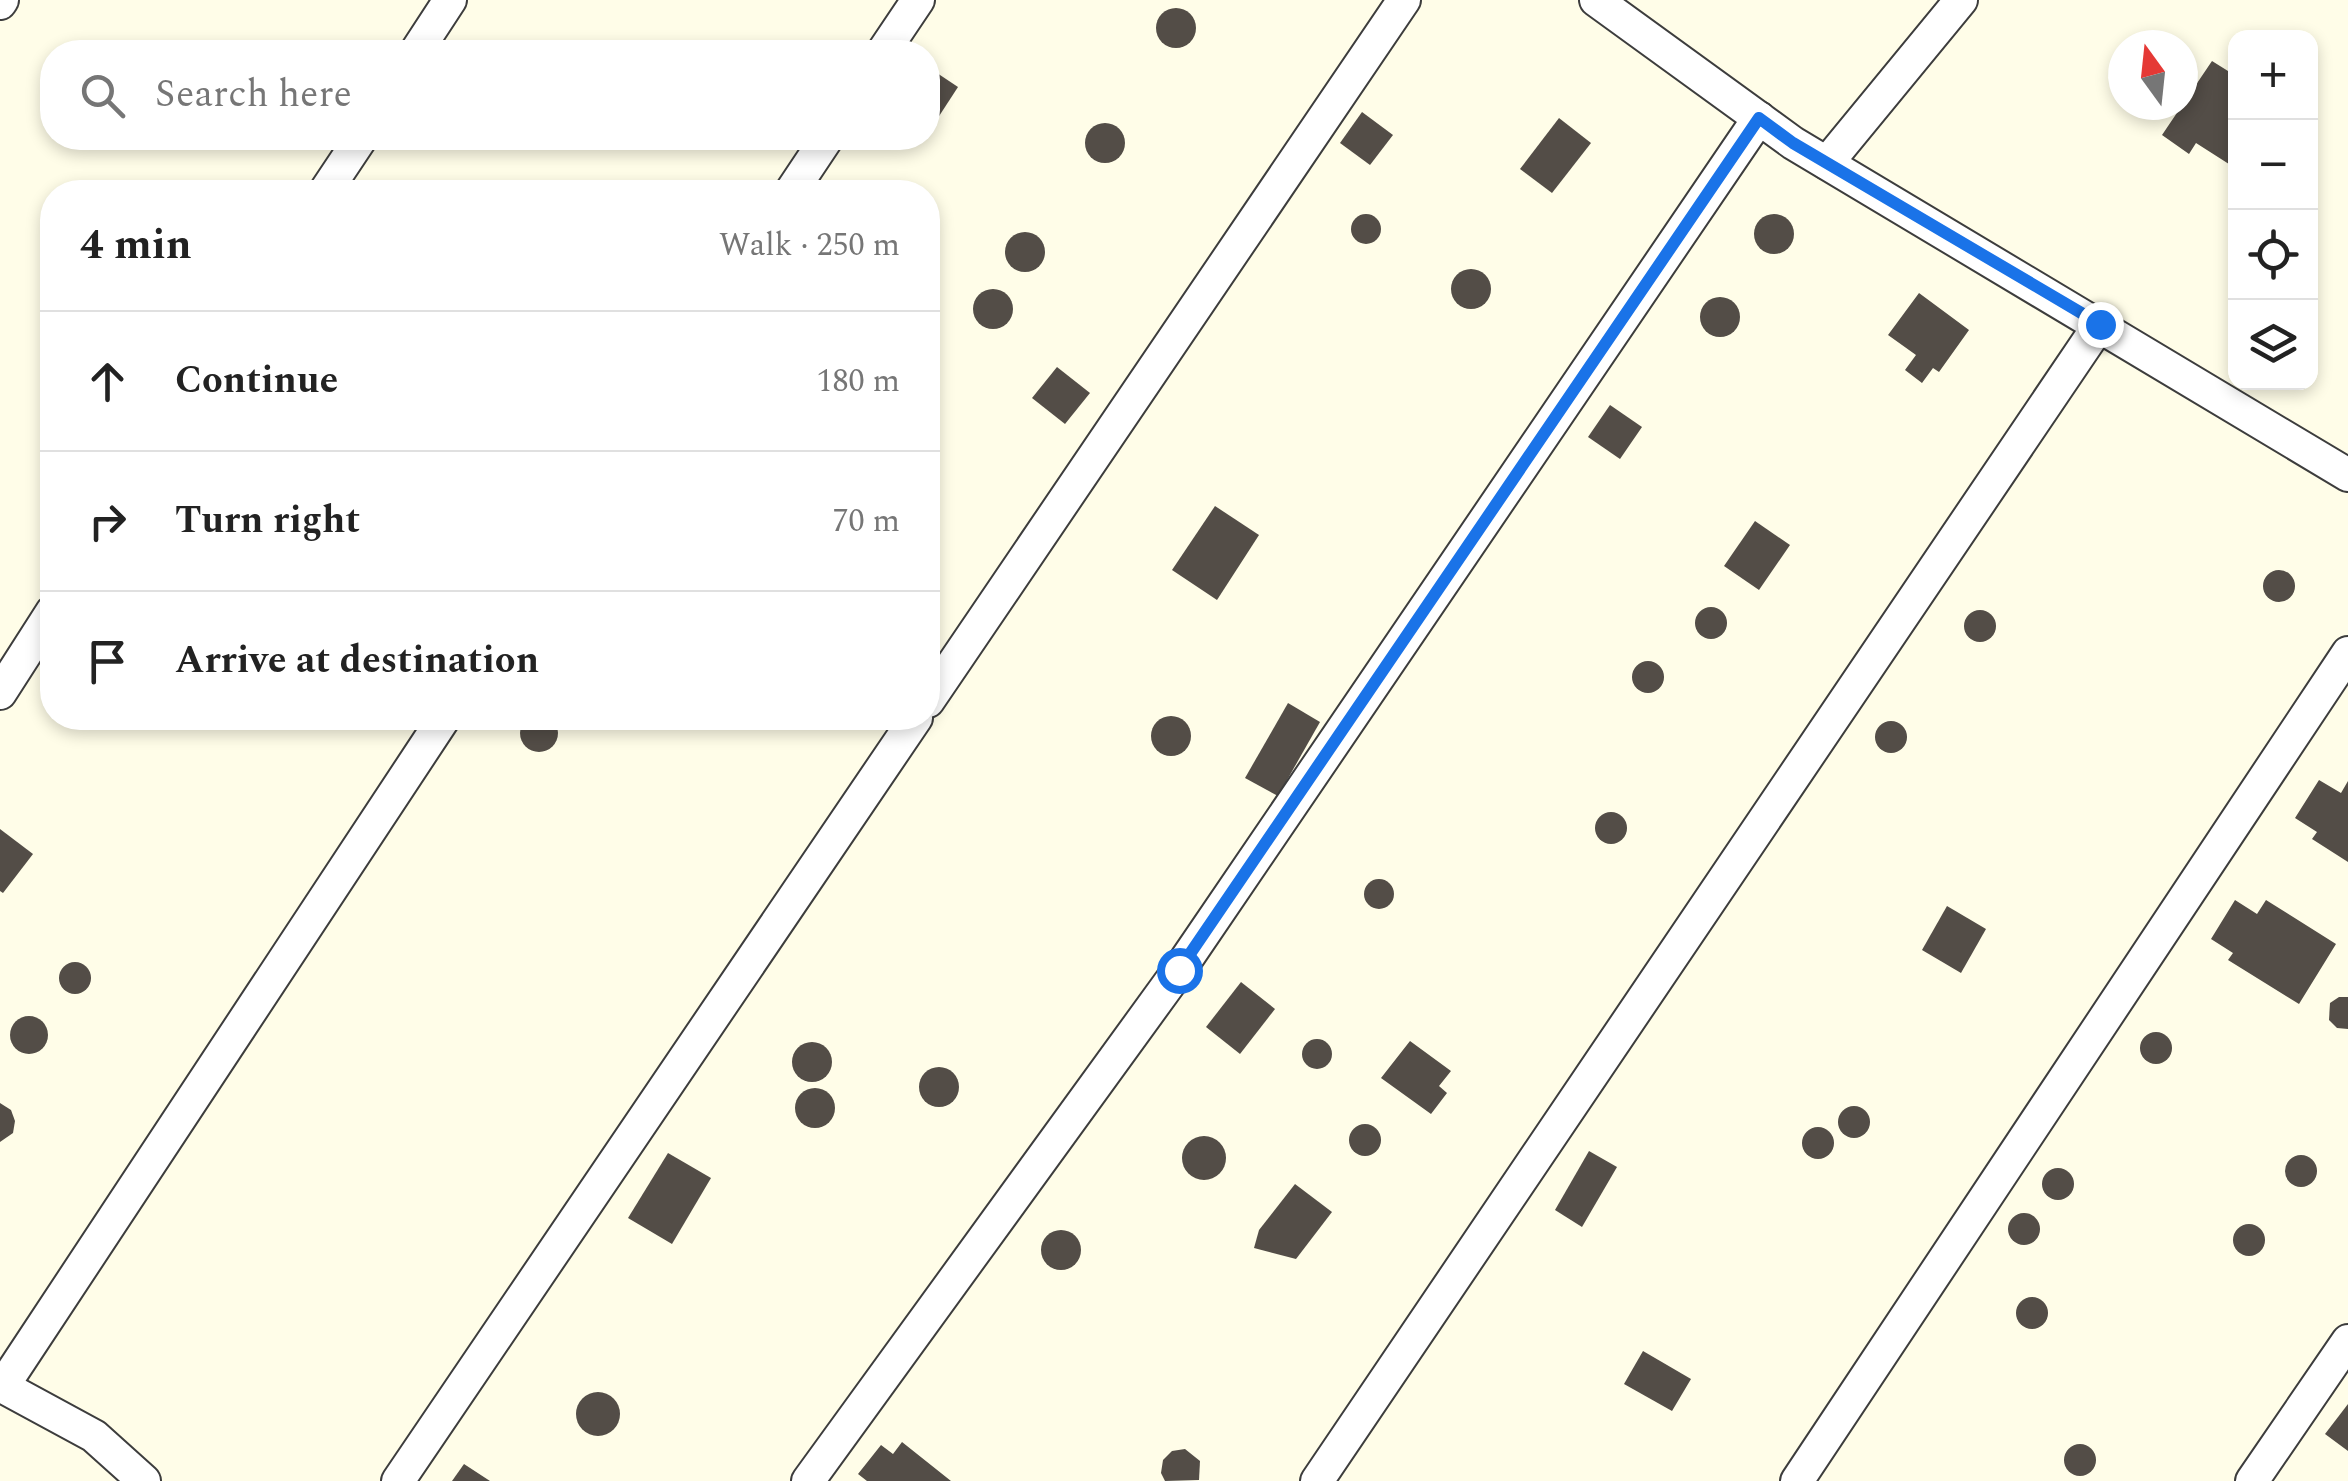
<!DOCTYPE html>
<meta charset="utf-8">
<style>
body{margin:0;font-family:Spectral,serif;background:#f6f6f6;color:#222}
.controls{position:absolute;right:30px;top:30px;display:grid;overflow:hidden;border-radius:20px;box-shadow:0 5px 15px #0003}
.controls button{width:90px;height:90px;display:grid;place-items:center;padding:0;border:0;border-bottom:2px solid #e0e0e0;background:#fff;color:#222;font:50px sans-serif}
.compass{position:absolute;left:2108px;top:30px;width:90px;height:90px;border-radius:50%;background:#fff;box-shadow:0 5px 15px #0003;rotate:345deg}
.stop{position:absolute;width:30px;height:30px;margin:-22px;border:8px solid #1a73e8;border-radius:50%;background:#fff}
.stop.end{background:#1a73e8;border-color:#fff;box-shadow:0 2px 10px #0008}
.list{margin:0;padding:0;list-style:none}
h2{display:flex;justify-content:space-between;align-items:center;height:130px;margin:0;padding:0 40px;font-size:42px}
h2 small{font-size:32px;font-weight:400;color:#767676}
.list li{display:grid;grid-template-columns:65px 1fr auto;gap:30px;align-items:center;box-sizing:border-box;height:140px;padding:0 40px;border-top:2px solid #e0e0e0}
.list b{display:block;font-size:38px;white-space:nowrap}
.list em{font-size:32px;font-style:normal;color:#767676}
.icon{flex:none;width:55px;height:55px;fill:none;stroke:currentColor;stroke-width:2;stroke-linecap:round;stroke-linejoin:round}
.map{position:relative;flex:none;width:2348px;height:1481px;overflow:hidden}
.search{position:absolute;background:#fff;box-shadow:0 5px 15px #0003;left:40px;top:40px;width:900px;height:110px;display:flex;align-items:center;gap:25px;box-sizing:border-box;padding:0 35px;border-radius:40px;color:#767676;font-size:38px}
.panel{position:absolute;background:#fff;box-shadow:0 5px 15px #0003;left:40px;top:180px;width:900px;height:550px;border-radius:40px}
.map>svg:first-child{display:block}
</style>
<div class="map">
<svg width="2348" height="1481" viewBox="0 0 2348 1481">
<rect width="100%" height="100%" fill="#fffde8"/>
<!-- building -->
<g fill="#534d47">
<circle cx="1176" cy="28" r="20"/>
<path d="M2212,61L2236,76V160L2232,166L2196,143L2189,154L2162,135Z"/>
<path d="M928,67L958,87L930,130L928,128Z"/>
<path d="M1362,112L1393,135L1370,165L1340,143Z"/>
<path d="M1559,118L1591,143L1552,193L1520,169Z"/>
<circle cx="1105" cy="143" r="20"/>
<circle cx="1366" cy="229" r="15"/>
<circle cx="1774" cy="234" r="20"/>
<circle cx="1025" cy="252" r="20"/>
<circle cx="1471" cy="289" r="20"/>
<circle cx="993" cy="309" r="20"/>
<path d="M1919,293L1969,330L1939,372L1933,368L1922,383L1905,370L1916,355L1888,335Z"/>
<circle cx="1720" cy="317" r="20"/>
<path d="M1057,367L1090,393L1065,424L1032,398Z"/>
<path d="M1610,405L1642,427L1620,459L1588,437Z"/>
<path d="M1215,506L1259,535L1217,600L1172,570Z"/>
<path d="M1755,521L1790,545L1759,590L1724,566Z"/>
<circle cx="2279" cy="586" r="16"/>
<circle cx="1711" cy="623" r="16"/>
<circle cx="1980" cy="626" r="16"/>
<circle cx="1648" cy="677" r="16"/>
<path d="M1288,703L1320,722L1278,796L1245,778Z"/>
<circle cx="539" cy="733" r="19"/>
<circle cx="1171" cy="736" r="20"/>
<circle cx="1891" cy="737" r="16"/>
<path d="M2319,780L2341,793L2348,781V862L2312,839L2317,832L2295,818Z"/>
<circle cx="1611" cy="828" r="16"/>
<path d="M0,829L33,854L3,893L0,891Z"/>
<circle cx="1379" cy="894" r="15"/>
<path d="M2235,900L2257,914L2266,900L2336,944L2299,1004L2228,960L2233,953L2211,939Z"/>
<path d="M1947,906L1986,929L1961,973L1922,950Z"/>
<circle cx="75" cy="978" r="16"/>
<path d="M1241,982L1275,1009L1240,1054L1206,1027Z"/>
<path d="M2339,997H2348V1029L2337,1028L2329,1020L2330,1003Z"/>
<circle cx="29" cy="1035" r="19"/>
<circle cx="2156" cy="1048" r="16"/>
<circle cx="1317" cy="1054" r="15"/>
<path d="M1410,1041L1451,1071L1439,1086L1447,1093L1431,1114L1381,1078Z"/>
<circle cx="812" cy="1062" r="20"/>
<circle cx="939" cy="1087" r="20"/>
<circle cx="815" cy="1108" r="20"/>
<path d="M0,1103L11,1110L15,1121L13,1133L0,1142Z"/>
<circle cx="1854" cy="1122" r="16"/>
<circle cx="1365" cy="1140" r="16"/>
<circle cx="1818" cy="1143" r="16"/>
<circle cx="1204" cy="1158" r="22"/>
<path d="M1589,1151L1617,1167L1582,1227L1555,1210Z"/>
<path d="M668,1153L711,1178L672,1244L628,1218Z"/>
<circle cx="2301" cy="1171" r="16"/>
<circle cx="2058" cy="1184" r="16"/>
<path d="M1295,1184L1332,1212L1296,1259L1254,1248L1259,1230Z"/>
<circle cx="2024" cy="1229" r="16"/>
<circle cx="2249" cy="1240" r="16"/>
<circle cx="1061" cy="1250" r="20"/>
<circle cx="2032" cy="1313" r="16"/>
<path d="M1643,1351L1691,1379L1672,1411L1624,1384Z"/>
<circle cx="598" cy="1414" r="22"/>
<path d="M2348,1404V1451L2325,1434Z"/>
<path d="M902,1442L951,1481H867L858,1474L881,1445L893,1454Z"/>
<circle cx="2080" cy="1460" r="16"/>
<path d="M1185,1449L1200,1461L1199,1480L1165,1481L1161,1473L1163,1460L1172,1451Z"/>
<path d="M464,1464L490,1481H452Z"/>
</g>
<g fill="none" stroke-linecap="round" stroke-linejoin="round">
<!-- street casing -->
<g stroke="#3d3d3d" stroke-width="36">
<g id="street">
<path d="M1596,0L1793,143L2348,475"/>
<path d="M0,3L2,0"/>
<path d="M416,52L450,0"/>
<path d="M883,52L918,0"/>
<path d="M1827,163L1961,0"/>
<path d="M325,192L361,138"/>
<path d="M791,192L827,138"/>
<path d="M0,693L52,612"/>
<path d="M928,701L1404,0"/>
<path d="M0,1385L94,1436L144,1481"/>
<path d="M3,1386L444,718"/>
<path d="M398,1481L916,718"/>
<path d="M808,1481L1179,970L1759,118"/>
<path d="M1317,1481L2100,324"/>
<path d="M1797,1481L2348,653"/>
<path d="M2252,1481L2348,1341"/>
</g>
</g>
<!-- street -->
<use href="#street" stroke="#fff" stroke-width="32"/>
</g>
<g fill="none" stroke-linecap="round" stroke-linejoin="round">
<!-- route -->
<path stroke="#1a73e8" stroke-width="12" d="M1179,970L1759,118L1793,143L2100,324"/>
</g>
</svg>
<div class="controls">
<button>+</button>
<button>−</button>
<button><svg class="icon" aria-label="locate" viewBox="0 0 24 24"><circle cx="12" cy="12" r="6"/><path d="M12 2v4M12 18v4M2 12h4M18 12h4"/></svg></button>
<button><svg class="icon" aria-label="layers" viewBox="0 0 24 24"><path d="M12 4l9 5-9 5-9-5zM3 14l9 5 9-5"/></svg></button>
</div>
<svg class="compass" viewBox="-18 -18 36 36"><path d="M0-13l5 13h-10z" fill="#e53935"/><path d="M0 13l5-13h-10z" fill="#767676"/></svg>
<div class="stop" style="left:1179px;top:970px"></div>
<div class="stop end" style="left:2100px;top:324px"></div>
<div class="search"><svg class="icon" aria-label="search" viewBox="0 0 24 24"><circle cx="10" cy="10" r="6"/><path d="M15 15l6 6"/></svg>Search here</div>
<section class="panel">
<h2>4 min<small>Walk · 250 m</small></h2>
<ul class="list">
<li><svg class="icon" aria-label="ahead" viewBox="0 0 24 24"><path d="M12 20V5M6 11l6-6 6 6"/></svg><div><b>Continue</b></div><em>180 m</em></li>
<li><svg class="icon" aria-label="right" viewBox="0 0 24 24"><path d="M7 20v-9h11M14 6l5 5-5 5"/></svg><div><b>Turn right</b></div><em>70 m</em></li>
<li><svg class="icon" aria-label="arrive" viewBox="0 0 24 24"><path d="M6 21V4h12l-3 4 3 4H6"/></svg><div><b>Arrive at destination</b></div></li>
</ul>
</section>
</div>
